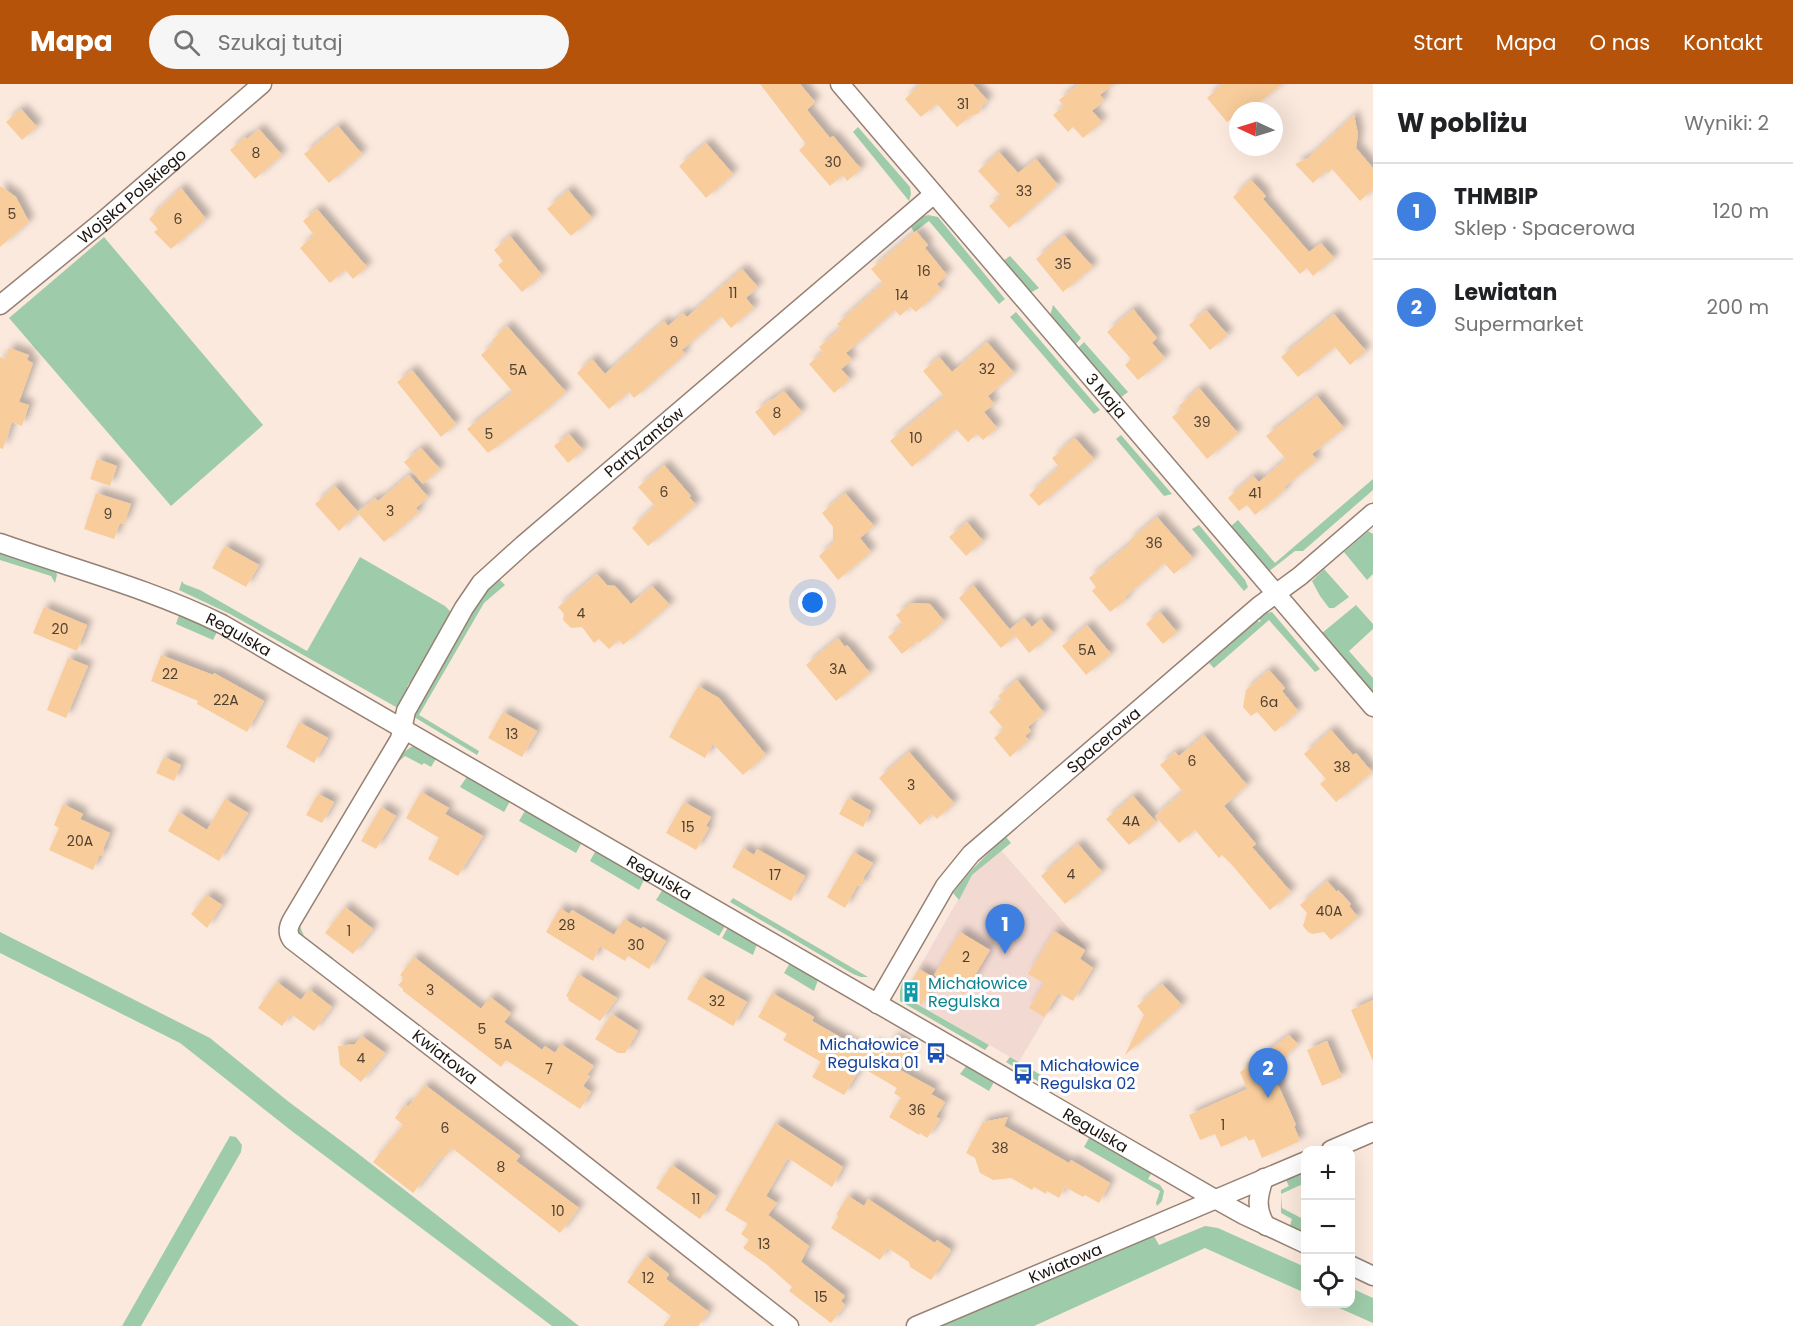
<!DOCTYPE html>
<html lang="pl">
<meta charset="utf-8">
<style>
body{margin:0;font-family:Poppins,sans-serif;background:#f6f6f6;color:#202124}
.controls{position:absolute;right:18px;bottom:18px;display:grid;overflow:hidden;border-radius:12px;box-shadow:0 6px 24px #0002}
.controls button{width:54px;height:54px;display:grid;place-items:center;padding:0;border:0;border-bottom:2px solid #e0e0e0;background:#fff;color:#202124;font:30px sans-serif}
.compass{position:absolute;left:1229px;top:18px;width:54px;height:54px;border-radius:50%;background:#fff;box-shadow:0 6px 24px #0002;rotate:274deg}
.you{position:absolute;left:813px;top:519px;width:21px;height:21px;margin:-15px;border:4px solid #fff;border-radius:50%;background:#1a73e8;box-shadow:0 0 0 9px #1a73e833}
.badge{display:grid;place-items:center;width:39px;height:39px;border-radius:50%;background:#b45309;color:#fff;font-size:20px;font-weight:700}
.pin{position:absolute;translate:-50% -50px;filter:drop-shadow(0 2px 3px #0008)}
.pin::after{content:'';position:absolute;top:32px;width:21px;height:18px;background:inherit;clip-path:polygon(0 0,100% 0,50% 100%)}
.list{margin:0;padding:0;list-style:none}
h2{display:flex;justify-content:space-between;align-items:center;height:78px;margin:0;padding:0 24px;font-size:26px}
h2 small{font-size:20px;font-weight:400;color:#757577}
.list li{display:grid;grid-template-columns:39px 1fr auto;gap:18px;align-items:center;box-sizing:border-box;height:96px;padding:0 24px;border-top:2px solid #e0e0e0}
.list b{display:block;font-size:22px;white-space:nowrap}
.list p{margin:0;font-size:20px;white-space:nowrap;color:#757577}
.list em{font-size:20px;font-style:normal;color:#757577}
.icon{flex:none;width:33px;height:33px;fill:none;stroke:currentColor;stroke-width:2;stroke-linecap:round;stroke-linejoin:round}
.map{position:relative;flex:none;width:1373px;height:1242px;overflow:hidden}
header{display:flex;align-items:center;gap:36px;box-sizing:border-box;height:84px;padding:0 30px;background:#b45309;color:#fff}
header strong{font-size:28px}
nav{display:flex;gap:33px;margin-inline-start:auto;font-size:21px}
.search{width:420px;height:54px;background:#f6f6f6;display:flex;align-items:center;gap:15px;box-sizing:border-box;padding:0 21px;border-radius:33px;color:#757577;font-size:22px}
main{display:flex}
aside{flex:1;background:#fff}
.map>svg:first-child{display:block}
</style>
<header>
<strong>Mapa</strong>
<div class="search"><svg class="icon" aria-label="search" viewBox="0 0 24 24"><circle cx="10" cy="10" r="6"/><path d="M15 15l6 6"/></svg>Szukaj tutaj</div>
<nav><a>Start</a><a>Mapa</a><a>O nas</a><a>Kontakt</a></nav>
</header>
<main>
<div class="map">
<svg width="1373" height="1242" viewBox="0 0 1373 1242">
<defs>
<filter id="shadow"><feDropShadow dx="5.5" dy="-5.5" stdDeviation="3" flood-color="#0004"/></filter>
</defs>
<rect width="100%" height="100%" fill="#fce9dd"/>
<!-- commercial -->
<path fill="#f2d9d2" d="M1001,766L1086,864L1019,978L913,917L919,903L911,898L972,791Z"/>
<!-- green -->
<g fill="#9eccaa">
<path d="M858,43L910,103L911,110L909,117L853,48Z"/>
<path d="M928,131L938,133L1005,215L999,220L929,137L914,148L911,143V140L918,134Z"/>
<path d="M104,153L263,341L171,422L9,234Z"/>
<path d="M1010,172L1039,204L1030,209L1003,177Z"/>
<path d="M1053,221L1081,254L1075,261L1050,232Z"/>
<path d="M1016,228L1100,326L1094,330L1086,321L1010,233Z"/>
<path d="M1084,258L1128,308L1120,314L1078,264Z"/>
<path d="M1121,351L1172,410L1164,412L1116,355Z"/>
<path d="M1373,395V406L1303,467H1295L1268,488L1230,443L1238,436L1275,479Z"/>
<path d="M1199,441L1245,496L1248,503L1244,507L1192,445Z"/>
<path d="M1368,447L1373,450V490L1367,496L1344,468Z"/>
<path d="M0,468L56,488L57,491L55,499L51,492L0,476Z"/>
<path d="M360,473L445,522L452,529L411,600L409,599L407,603L409,604L402,618L396,623L230,530L179,506L182,497L184,500L200,506L307,567Z"/>
<path d="M1324,485L1349,513L1334,524H1329L1320,512L1312,497Z"/>
<path d="M496,495L500,496L505,501L484,519L419,631L479,667L477,671L414,633L422,613L480,514Z"/>
<path d="M1356,521L1373,540V545L1349,567L1373,594V610L1322,549Z"/>
<path d="M1272,528L1320,585L1315,588L1269,536L1214,584L1209,579L1257,537L1259,538L1261,537L1259,535L1266,529Z"/>
<path d="M179,531L217,548L213,556L176,540Z"/>
<path d="M417,662L437,673L431,683L424,679L422,681L405,672L395,681L300,842L304,852L333,874L331,875L301,853L298,849L297,844L401,670L411,663Z"/>
<path d="M469,692L509,716V719L504,728L460,703L466,694Z"/>
<path d="M526,725L581,757V760L576,769L519,737Z"/>
<path d="M1006,753L1011,759L972,791L959,816L953,809C968,788 986,771 1006,753Z"/>
<path d="M596,766L643,794L644,796L639,806L590,777Z"/>
<path d="M663,805L725,842L719,852L656,816Z"/>
<path d="M733,814L868,893H861L853,890L730,818Z"/>
<path d="M728,843L757,860L753,871L722,854Z"/>
<path d="M0,848L210,954L289,1018L356,1068L579,1242H552L293,1048L180,959L0,869Z"/>
<path d="M790,879L818,896L814,907L784,889Z"/>
<path d="M903,896L910,899L903,912L989,961L985,966L900,917V907Z"/>
<path d="M1010,973L1058,1001L1054,1007L1006,978Z"/>
<path d="M967,981L993,996V1000L989,1007L960,990Z"/>
<path d="M230,1052L236,1053L242,1061L241,1068L141,1242H122Z"/>
<path d="M1090,1052L1152,1088L1148,1095L1160,1101L1164,1107L1162,1117L1157,1122L1156,1119L1160,1107L1084,1063Z"/>
<path d="M1305,1087V1099L1281,1110L1282,1124L1305,1136V1150L1290,1142L1292,1135L1281,1129V1106L1289,1102L1286,1096Z"/>
<path d="M1205,1142L1218,1144L1305,1183V1209L1205,1164L1034,1242H941L1154,1152L1159,1161Z"/>
<path d="M1351,1204L1373,1214V1239L1330,1220H1350Z"/>
</g>
<!-- building -->
<g fill="#f8cc9b" filter="url(#shadow)">
<path d="M760,0H800L815,18L807,26L830,54L833,52L861,85L847,97L843,91L830,102L799,66L806,60Z"/>
<path d="M920,0H973L988,17L982,22L979,29L969,33L957,43L937,20L921,33L911,22L905,15Z"/>
<path d="M1079,0H1113L1100,11L1104,16L1092,27L1102,38L1083,54L1073,43L1068,48L1053,31L1064,22L1059,16Z"/>
<path d="M1223,0H1282L1256,21L1252,17L1240,27H1238V29L1227,38L1207,14Z"/>
<path d="M21,25L37,43L22,56L6,38Z"/>
<path d="M1354,31L1358,50L1356,64L1373,84V105L1360,117L1332,85L1328,89L1326,87L1313,99L1295,80L1308,74Z"/>
<path d="M338,42L362,70L329,99L304,70Z"/>
<path d="M259,45L282,71L255,95L230,66L245,53L247,55Z"/>
<path d="M706,59L733,90L706,114L679,82Z"/>
<path d="M999,68L1018,89L1036,75L1058,101L1009,144L989,122L1001,112L978,87Z"/>
<path d="M1251,96L1266,112L1263,115L1309,168L1321,159L1334,174L1313,192L1307,184L1300,190L1233,113Z"/>
<path d="M0,102L16,113L29,138L0,163Z"/>
<path d="M181,104L206,135L171,165L154,148L158,145L149,135Z"/>
<path d="M568,106L592,134L571,152L547,125Z"/>
<path d="M317,125L367,183L353,195L345,186L330,199L300,164L314,151L303,137Z"/>
<path d="M916,147L928,161L925,164L947,191L937,200L941,205L916,228L910,223L900,232L895,226L846,269L852,276L841,285L850,295L834,309L809,280L823,268L819,263L841,244L837,240L883,199L871,185Z"/>
<path d="M1064,151L1093,183L1063,208L1036,175Z"/>
<path d="M510,152L542,191L522,208L498,181L503,177L494,166Z"/>
<path d="M742,185L758,203L746,214L754,224L731,244L721,232L682,266L685,270L634,314L629,308L609,325L577,289L592,275L605,290L664,237L668,242L683,229L687,233Z"/>
<path d="M1133,225L1157,254L1152,259L1165,274L1138,296L1125,281L1131,275L1107,248Z"/>
<path d="M1206,226L1228,251L1210,266L1189,241Z"/>
<path d="M1334,230L1366,267L1350,281L1335,263L1298,293L1281,273Z"/>
<path d="M507,242L566,308L542,329L488,369L467,345L513,308L481,271L494,259L492,256Z"/>
<path d="M987,258L1014,289L988,312L994,320L984,328L997,344L983,356L977,350L968,358L956,345L912,383L890,357L944,312L923,287L939,273L952,288Z"/>
<path d="M9,264L29,271L27,276L33,279L19,318L29,321L22,342L12,338L3,365L0,364V273L5,275Z"/>
<path d="M412,286L456,340L441,353L397,298Z"/>
<path d="M1199,304L1238,349L1207,375L1172,333L1182,325L1179,322Z"/>
<path d="M784,307L802,328L774,352L755,328L771,315L772,316Z"/>
<path d="M1317,312L1344,344L1312,370L1317,376L1284,403L1286,405L1255,431L1247,421L1239,427L1228,414L1253,392L1259,398L1286,375L1266,352Z"/>
<path d="M569,350L583,366L568,379L554,362Z"/>
<path d="M1075,354L1094,375L1039,422L1029,411L1059,383L1052,374L1060,368L1059,367Z"/>
<path d="M421,364L440,385L423,400L404,378Z"/>
<path d="M97,375L117,382L110,402L90,395Z"/>
<path d="M664,381L691,412L689,413L696,421L648,462L632,444L655,422L638,403Z"/>
<path d="M409,391L428,413L416,424L419,428L384,458L358,429L339,447L315,420L335,402L358,428L375,414L378,417Z"/>
<path d="M96,409L131,420L124,440L120,439L114,455L84,445Z"/>
<path d="M845,409L874,442L860,454L871,468L838,496L819,472L833,459V443L822,429Z"/>
<path d="M1157,433L1193,474L1174,490L1164,479L1125,513L1127,515L1110,528L1092,507L1096,503L1089,494L1131,459L1129,457Z"/>
<path d="M967,438L983,457L966,472L949,453Z"/>
<path d="M225,462L259,481L246,503L212,484Z"/>
<path d="M597,490L607,501L615,502L631,520L652,502L670,521L623,561L619,556L609,565L599,555L594,559L582,543L571,544L563,536L564,530L558,523Z"/>
<path d="M973,501L1015,552L1001,564L959,514Z"/>
<path d="M911,519L930,520L944,537L919,559L918,557L902,570L888,553L903,540L896,531Z"/>
<path d="M44,523L87,541L77,567L33,549Z"/>
<path d="M1160,528L1177,548L1163,560L1146,540Z"/>
<path d="M1024,534L1032,543L1041,535L1053,549L1029,569L1010,545Z"/>
<path d="M1087,541L1111,570L1086,591L1062,562Z"/>
<path d="M838,554L845,563L847,561L870,589L836,617L806,581Z"/>
<path d="M161,571L213,591L214,589L264,617L247,648L197,620L198,617L151,597Z"/>
<path d="M68,574L88,582L66,634L47,626Z"/>
<path d="M1269,586L1285,604L1282,607L1298,627L1275,648L1257,628L1251,632L1243,623L1246,606Z"/>
<path d="M1017,596L1044,629L1028,643L1031,647L1025,652L1029,656L1010,673L994,654L1004,645L989,628L1002,617L998,612Z"/>
<path d="M698,602L719,614L766,671L743,691L713,660L705,674L669,653Z"/>
<path d="M503,628L537,647L522,673L488,654Z"/>
<path d="M299,638L328,654L314,679L286,663Z"/>
<path d="M1331,646L1353,671L1356,669L1372,688L1336,718L1320,700L1326,695L1304,670Z"/>
<path d="M1204,651L1247,701L1224,722L1256,760L1252,763L1291,808L1270,826L1232,781L1222,771L1219,774L1195,746L1179,759L1155,732L1183,708L1160,681L1175,668L1179,672Z"/>
<path d="M909,668L954,719L937,735L932,730L920,741L879,694Z"/>
<path d="M164,673L181,681L174,697L156,689Z"/>
<path d="M421,708L449,724L445,730L483,752L458,792L428,775L439,754L406,734Z"/>
<path d="M318,710L334,718L322,739L306,731Z"/>
<path d="M1133,712L1156,738L1129,761L1106,735Z"/>
<path d="M848,714L871,727L863,743L839,730Z"/>
<path d="M225,715L248,729L219,777L168,747L179,728L207,746Z"/>
<path d="M684,718L711,733L706,742L709,744L696,766L666,749Z"/>
<path d="M63,720L83,730L80,735L110,749L103,765L104,770L99,772L93,786L49,766L59,744L54,741Z"/>
<path d="M381,723L396,732L376,765L361,757Z"/>
<path d="M1078,760L1102,788L1065,820L1041,792Z"/>
<path d="M743,764L754,771L757,765L805,792L791,817L732,783Z"/>
<path d="M853,768L873,779L863,794L865,799L857,802L845,824L827,813Z"/>
<path d="M1327,797L1337,808L1338,806L1351,820L1349,822L1358,833L1331,856L1324,848L1312,850L1308,848L1303,842L1307,829L1300,821Z"/>
<path d="M207,811L222,821L207,844L191,830Z"/>
<path d="M345,823L373,845L353,870L325,849Z"/>
<path d="M560,824L569,830L572,826L614,851L624,835L641,845L643,843L666,857L649,885L628,872L625,877L600,862L593,877L546,848Z"/>
<path d="M1054,847L1085,866L1080,875L1093,884L1073,917L1059,909L1044,933L1029,924L1044,899L1028,890Z"/>
<path d="M960,848L990,866L964,910L934,891Z"/>
<path d="M414,873L481,925L490,913L511,929L504,938L542,966L545,962L555,969L561,960L594,982L587,991L590,992L583,1002L591,1008L580,1025L506,976L501,983L403,907V905L398,901L403,896L401,894L403,893L400,891Z"/>
<path d="M919,885L937,895L921,921L904,911Z"/>
<path d="M578,890L617,914L600,937L568,916L569,914L566,912Z"/>
<path d="M701,892L747,918L733,942L687,915Z"/>
<path d="M277,898L301,916L309,905L332,923L314,947L291,930L282,942L258,924Z"/>
<path d="M1162,900L1182,921L1125,971L1144,931L1137,922Z"/>
<path d="M772,909L814,933L812,937L868,969L873,960L886,967L894,953L913,964L900,986L935,1005L931,1010L945,1018L936,1033L940,1035L927,1054L920,1049L919,1051L889,1033L901,1014L894,1009L897,1004L861,983L844,1011L812,993L821,978L783,956L787,950L758,933Z"/>
<path d="M1373,916V977L1351,926Z"/>
<path d="M612,930L638,947L625,969H618L595,955Z"/>
<path d="M1289,951L1298,960L1271,985L1296,1041L1294,1042L1300,1057L1262,1074L1254,1055L1249,1057L1246,1052L1221,1063L1215,1050L1200,1056L1189,1031L1247,1005L1240,988Z"/>
<path d="M362,952L385,969L361,998L340,981L338,962L355,960Z"/>
<path d="M1327,957L1342,993L1322,1002L1307,966Z"/>
<path d="M425,1001L520,1072L516,1077L579,1124L560,1149L452,1064L445,1073L443,1071L413,1109L373,1078L403,1041L395,1034L405,1020L408,1023Z"/>
<path d="M1008,1033L1004,1042L1069,1079L1071,1076L1110,1099L1099,1119L1085,1111L1083,1113L1065,1103L1059,1114L1047,1107L1046,1110L1034,1103L1032,1106L1011,1094L993,1096L980,1089L975,1074L966,1069L983,1038Z"/>
<path d="M775,1039L843,1083L832,1103L788,1074L766,1112L777,1119L768,1131L809,1162L801,1178L845,1212L841,1217L845,1221L831,1239L789,1207L792,1203L766,1180L743,1164L749,1156L741,1150L748,1140L725,1126Z"/>
<path d="M672,1081L716,1112L700,1135L656,1104Z"/>
<path d="M848,1112L864,1122L868,1115L935,1159L937,1156L951,1166L931,1196L910,1183L909,1178L888,1164L880,1176L831,1144L838,1133L837,1129Z"/>
<path d="M646,1172L669,1190L666,1195L709,1228L698,1242H663L671,1232L627,1198Z"/>
</g>
<g fill="none" stroke-linecap="round" stroke-linejoin="round">
<!-- street casing -->
<g stroke="#968173" stroke-width="21">
<g id="street">
<path id="s1" d="M840,0L1373,623"/>
<path id="s2" d="M0,221L103,137L262,0"/>
<path id="s3" d="M0,459C74,485 151,505 222,540L1215,1115L1244,1131L1306,1160"/>
<path id="s4" d="M877,920L945,802L971,770L1259,522L1300,492L1373,429"/>
<path d="M1331,1066L1373,1048"/>
<path d="M1264,1094C1258,1112 1255,1124 1266,1142"/>
<path d="M1350,1181L1373,1192"/>
<path id="s5" d="M789,1242L550,1054L292,856C287,849 288,843 292,836L400,655L406,627L464,524L481,499L523,461L934,110"/>
<path id="s6" d="M916,1242L1306,1077"/>
</g>
</g>
<!-- street -->
<use href="#street" stroke="#fff" stroke-width="18"/>
</g>
<!-- icons -->
<defs>
<g id="building-bare" transform="scale(1.62)"><path d="M-4-6H4V6H1V3H-1V6H-4ZM-2.5-4.3h1.7v1.8h-1.7ZM.8-4.3h1.7v1.8H.8ZM-2.5-1h1.7V.8h-1.7ZM.8-1h1.7V.8H.8Z" fill="#0f9aa8" stroke="#fff" stroke-width="2.5" paint-order="stroke"/></g>
<g id="bus-bare" transform="scale(1.62)"><path d="M-5-6H5V4H4V6H2V4H-2V6H-4V4H-5ZM-3.5-4V0h7V-4ZM-3.5 1.2v1.5H-2V1.2ZM2 1.2v1.5H3.5V1.2Z" fill="#1a4fb4" stroke="#fff" stroke-width="2.5" paint-order="stroke"/></g>
</defs>
<g fill-rule="evenodd">
<use href="#building-bare" x="911" y="908"/>
<use href="#bus-bare" x="936" y="969"/>
<use href="#bus-bare" x="1023" y="990"/>
</g>
<g text-anchor="middle" dominant-baseline="central" stroke-width="6" stroke-linejoin="round" paint-order="stroke">
<!-- number labels -->
<g font-size="14" fill="#524131">
<text x="963" y="20">31</text>
<text x="256" y="69">8</text>
<text x="833" y="78">30</text>
<text x="1024" y="107">33</text>
<text x="12" y="130">5</text>
<text x="178" y="135">6</text>
<text x="1063" y="180">35</text>
<text x="924" y="187">16</text>
<text x="733" y="209">11</text>
<text x="902" y="211">14</text>
<text x="674" y="258">9</text>
<text x="987" y="285">32</text>
<text x="518" y="286">5A</text>
<text x="777" y="329">8</text>
<text x="1202" y="338">39</text>
<text x="489" y="350">5</text>
<text x="916" y="354">10</text>
<text x="664" y="408">6</text>
<text x="1255" y="409">41</text>
<text x="390" y="427">3</text>
<text x="108" y="430">9</text>
<text x="1154" y="459">36</text>
<text x="581" y="529">4</text>
<text x="60" y="545">20</text>
<text x="1087" y="566">5A</text>
<text x="838" y="585">3A</text>
<text x="170" y="590">22</text>
<text x="226" y="616">22A</text>
<text x="1269" y="618">6a</text>
<text x="512" y="650">13</text>
<text x="1192" y="677">6</text>
<text x="1342" y="683">38</text>
<text x="911" y="701">3</text>
<text x="1131" y="737">4A</text>
<text x="688" y="743">15</text>
<text x="80" y="757">20A</text>
<text x="1071" y="790">4</text>
<text x="775" y="791">17</text>
<text x="1329" y="827">40A</text>
<text x="567" y="841">28</text>
<text x="349" y="847">1</text>
<text x="636" y="861">30</text>
<text x="966" y="873">2</text>
<text x="430" y="906">3</text>
<text x="717" y="917">32</text>
<text x="482" y="945">5</text>
<text x="503" y="960">5A</text>
<text x="361" y="974">4</text>
<text x="549" y="985">7</text>
<text x="917" y="1026">36</text>
<text x="1223" y="1041">1</text>
<text x="445" y="1044">6</text>
<text x="1000" y="1064">38</text>
<text x="501" y="1083">8</text>
<text x="696" y="1115">11</text>
<text x="558" y="1127">10</text>
<text x="764" y="1160">13</text>
<text x="648" y="1194">12</text>
<text x="821" y="1213">15</text>
</g>
<!-- street labels -->
<g font-size="16" fill="#1b130e" stroke="#fff">
<text stroke="none"><textPath href="#s2" startOffset="171">Wojska Polskiego</textPath></text>
<text stroke="none"><textPath href="#s1" startOffset="410">3 Maja</textPath></text>
<text stroke="none"><textPath href="#s5" startOffset="1254">Partyzantów</textPath></text>
<text stroke="none"><textPath href="#s3" startOffset="256">Regulska</textPath></text>
<text stroke="none"><textPath href="#s4" startOffset="352">Spacerowa</textPath></text>
<text stroke="none"><textPath href="#s3" startOffset="742">Regulska</textPath></text>
<text transform="translate(445 973) rotate(38)">Kwiatowa</text>
<text stroke="none"><textPath href="#s3" startOffset="1246">Regulska</textPath></text>
<text stroke="none"><textPath href="#s6" startOffset="162">Kwiatowa</textPath></text>
</g>
<!-- culture labels -->
<g font-size="16" fill="#0d838f" stroke="#fff" text-anchor="start">
<text x="928" y="899">Michałowice<tspan x="928" dy="18">Regulska</tspan></text>
</g>
<!-- transit labels -->
<g font-size="16" fill="#164399" stroke="#fff" text-anchor="end">
<text x="919" y="960">Michałowice<tspan x="919" dy="18">Regulska 01</tspan></text>
<text x="1040" y="981" text-anchor="start">Michałowice<tspan x="1040" dy="18">Regulska 02</tspan></text>
</g>
</g>
</svg>
<div class="controls">
<button>+</button>
<button>−</button>
<button><svg class="icon" aria-label="locate" viewBox="0 0 24 24"><circle cx="12" cy="12" r="6"/><path d="M12 2v4M12 18v4M2 12h4M18 12h4"/></svg></button>
</div>
<svg class="compass" viewBox="-18 -18 36 36"><path d="M0-13l5 13h-10z" fill="#e53935"/><path d="M0 13l5-13h-10z" fill="#757577"/></svg>
<div class="you"></div>
<div class="pin badge" style="left:1005px;top:870px;background:#3f7fe0">1</div>
<div class="pin badge" style="left:1268px;top:1014px;background:#3f7fe0">2</div>
</div>
<aside>
<h2>W pobliżu<small>Wyniki: 2</small></h2>
<ul class="list">
<li><span class="badge" style="background:#3f7fe0">1</span><div><b>THMBIP</b><p>Sklep · Spacerowa</p></div><em>120 m</em></li>
<li><span class="badge" style="background:#3f7fe0">2</span><div><b>Lewiatan</b><p>Supermarket</p></div><em>200 m</em></li>
</ul>
</aside>
</main>
